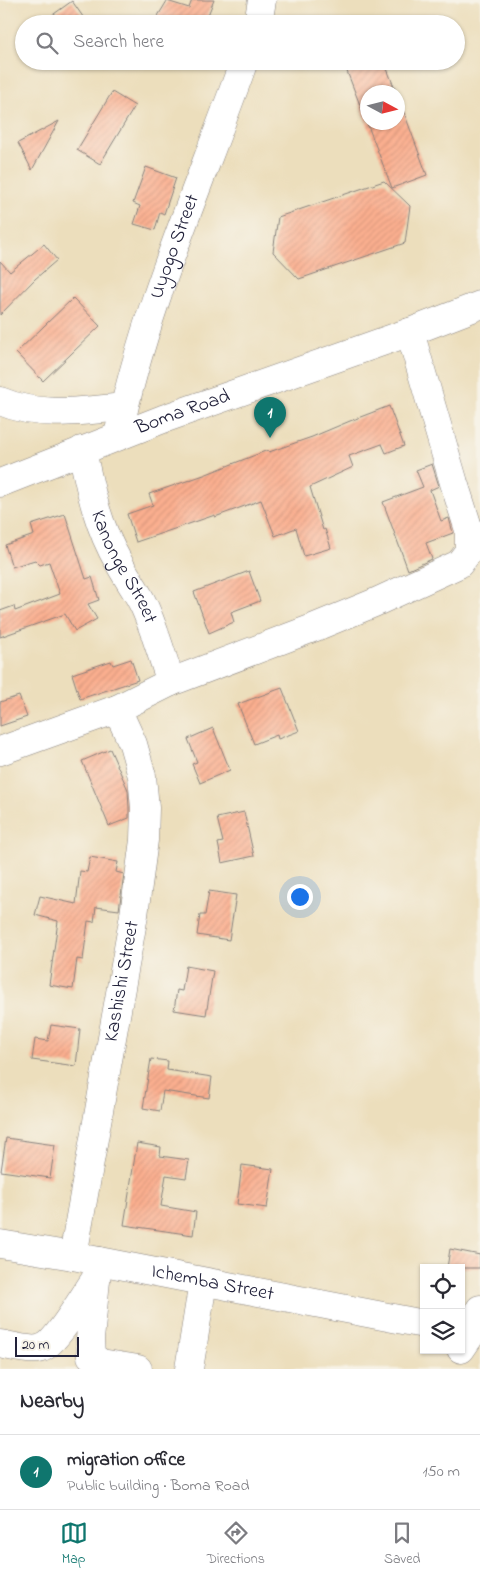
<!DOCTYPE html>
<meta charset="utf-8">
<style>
body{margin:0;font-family:"Indie Flower",sans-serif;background:#f7f7f7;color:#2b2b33}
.controls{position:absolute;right:15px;bottom:15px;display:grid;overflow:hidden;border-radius:0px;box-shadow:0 1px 4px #0004}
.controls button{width:45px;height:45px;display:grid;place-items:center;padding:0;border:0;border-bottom:1px solid #e1e1e2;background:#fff;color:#2b2b33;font:25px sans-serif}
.compass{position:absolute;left:360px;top:85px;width:45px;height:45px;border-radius:50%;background:#fff;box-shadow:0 1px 4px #0004;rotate:97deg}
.scale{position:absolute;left:15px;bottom:12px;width:64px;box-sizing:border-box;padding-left:5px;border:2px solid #22223b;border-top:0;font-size:14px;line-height:18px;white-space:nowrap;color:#22223b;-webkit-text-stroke:4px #f7f3e8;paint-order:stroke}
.you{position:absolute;left:299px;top:896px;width:18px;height:18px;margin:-12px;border:4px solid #fff;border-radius:50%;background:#1a73e8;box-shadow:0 0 0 8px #1a73e833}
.badge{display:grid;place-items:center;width:32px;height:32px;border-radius:50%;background:#0f766e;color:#fff;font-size:16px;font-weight:700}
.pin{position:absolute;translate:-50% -41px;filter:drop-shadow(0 1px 2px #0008)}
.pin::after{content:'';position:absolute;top:26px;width:18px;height:15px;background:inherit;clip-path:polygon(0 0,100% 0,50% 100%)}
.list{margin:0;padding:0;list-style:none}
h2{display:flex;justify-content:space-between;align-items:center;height:65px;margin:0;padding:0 20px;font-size:21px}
h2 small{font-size:16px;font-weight:400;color:#7c7c81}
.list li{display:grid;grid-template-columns:32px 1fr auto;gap:15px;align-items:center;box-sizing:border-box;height:75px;padding:0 20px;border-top:1px solid #e1e1e2}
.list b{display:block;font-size:19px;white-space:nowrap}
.list p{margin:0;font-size:16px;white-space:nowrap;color:#7c7c81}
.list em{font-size:16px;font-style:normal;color:#7c7c81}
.icon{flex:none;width:28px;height:28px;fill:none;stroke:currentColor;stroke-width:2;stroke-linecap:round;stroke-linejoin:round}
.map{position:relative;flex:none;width:480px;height:1369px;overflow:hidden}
.search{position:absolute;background:#fff;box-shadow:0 1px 4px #0004;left:15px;right:15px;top:15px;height:55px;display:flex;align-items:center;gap:12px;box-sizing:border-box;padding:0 18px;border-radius:28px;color:#7c7c81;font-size:19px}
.sheet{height:140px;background:#fff}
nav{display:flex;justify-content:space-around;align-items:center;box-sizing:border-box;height:70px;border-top:1px solid #e1e1e2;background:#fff;font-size:14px;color:#7c7c81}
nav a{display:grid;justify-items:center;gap:2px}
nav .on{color:#0f766e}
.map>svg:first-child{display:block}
</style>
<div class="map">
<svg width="480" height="1369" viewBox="0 0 480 1369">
<defs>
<pattern id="building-hatch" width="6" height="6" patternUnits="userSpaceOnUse" patternTransform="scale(1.25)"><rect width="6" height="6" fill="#fbaf8f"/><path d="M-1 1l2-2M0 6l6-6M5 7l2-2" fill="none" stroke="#d7967c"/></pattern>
</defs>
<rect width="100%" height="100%" fill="#f7f3e8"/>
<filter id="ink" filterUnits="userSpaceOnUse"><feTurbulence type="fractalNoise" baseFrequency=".02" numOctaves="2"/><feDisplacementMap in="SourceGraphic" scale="10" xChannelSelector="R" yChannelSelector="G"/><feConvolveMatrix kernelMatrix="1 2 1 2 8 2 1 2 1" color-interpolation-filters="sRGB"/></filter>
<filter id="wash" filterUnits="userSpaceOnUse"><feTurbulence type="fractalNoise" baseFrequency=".0096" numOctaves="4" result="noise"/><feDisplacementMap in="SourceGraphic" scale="20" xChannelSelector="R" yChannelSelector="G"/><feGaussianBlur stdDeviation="1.12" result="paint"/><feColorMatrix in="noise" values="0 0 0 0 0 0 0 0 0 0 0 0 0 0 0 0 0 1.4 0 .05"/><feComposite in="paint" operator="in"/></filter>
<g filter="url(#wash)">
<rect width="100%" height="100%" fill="#ecdebc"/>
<g id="blocks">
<!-- building -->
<g fill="url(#building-hatch)">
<path d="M192,0H214L208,15L225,21V24H153L167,1L189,8Z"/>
<path d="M72,1L88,24H40Z"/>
<path d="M343,61H384L396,92H368V122H398V96L427,175L392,188Z"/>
<path d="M112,92L135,106L100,164L77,150Z"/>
<path d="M59,121L32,170L18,143Z"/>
<path d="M146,167L176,178L164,214L160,212L155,230L134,224L140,206L133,203Z"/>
<path d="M384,181L410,206L405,243L299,279L273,252L278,217Z"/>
<path d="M44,244L57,260L35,279L0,315V261L10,272Z"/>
<path d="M73,298L100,326L43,381L16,353Z"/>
<path d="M389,406L404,446L386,453L382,444L349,456L353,467L310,487L323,530L325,529L331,548L304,556L296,528L275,536L261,500L215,517V515L136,542L127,514L153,505L149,494L204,475L268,450L269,452L312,437L350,421Z"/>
<path d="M432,464L439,486L430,490L441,521L449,518L453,533L426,543L432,559L408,570L383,502L423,487L416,470Z"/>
<path d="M65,514L86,579L92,577L99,600L88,604L97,619L75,631L65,614L0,637V611L14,606L15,611L60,594L49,562L40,565L35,560L12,567L5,545L34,535L31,525Z"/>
<path d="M249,571L260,601L231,612L234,622L209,633L194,592Z"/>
<path d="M131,659L138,680L80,699L72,674L111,661L113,665Z"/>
<path d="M282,688L299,731L278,739L277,735L254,744L238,704Z"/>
<path d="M19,696L27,717L0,726V702Z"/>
<path d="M213,728L230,770L200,783L192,764L197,762L188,739Z"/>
<path d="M110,749L128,790L129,808V818L109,826L82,761Z"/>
<path d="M244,812L254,856L222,863L218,843L223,842L217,818Z"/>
<path d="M90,857L118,862L116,872L124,874L119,910L96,907L94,922L88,921L83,960L77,959L73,989L49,985L58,921L35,915L40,896L76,904L80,871L87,872Z"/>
<path d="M209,891L236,895L229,940L197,935L200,915H205Z"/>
<path d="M186,966L213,971L206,1015L174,1010L177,990L182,991Z"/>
<path d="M51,1025L80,1029L76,1066L32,1060L35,1039L48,1041Z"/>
<path d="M151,1059L168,1061L167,1070L212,1077L209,1098L163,1091L160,1111L143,1108Z"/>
<path d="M6,1138L55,1145L50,1178L1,1171Z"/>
<path d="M137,1143L161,1147L160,1156L189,1160L186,1178L166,1175L161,1206L196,1212L193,1235L124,1225Z"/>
<path d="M242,1165L273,1169L267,1208L237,1204Z"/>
<path d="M450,1249L480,1255V1268H447Z"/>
</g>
</g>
</g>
<g filter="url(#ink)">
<use href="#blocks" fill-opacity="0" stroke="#87807c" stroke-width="1"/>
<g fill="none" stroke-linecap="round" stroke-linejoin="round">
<!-- minor casing -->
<g stroke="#87807c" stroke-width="29">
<g id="minor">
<path d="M258,24L262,0"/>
<path d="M0,401C40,418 82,411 124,407"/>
<path id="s1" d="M118,436C145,306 200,185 244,61"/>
<path id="s2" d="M82,450C90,490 98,527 119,563C127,578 137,591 144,606C155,630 162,657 171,682"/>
<path d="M0,751L117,709L171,682L313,628L374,603L459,564L469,551V530L454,483L410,332"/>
<path id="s3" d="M0,1244L73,1256L424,1324"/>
<path id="s4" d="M73,1256L134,915L144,840L145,808L142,776L133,744L117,709"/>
<path d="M98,1261L90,1339L91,1356L101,1363L138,1369"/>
<path d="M0,1344C11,1346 32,1352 42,1348C55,1344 85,1295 94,1281"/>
<path d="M461,1349L472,1333L480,1309"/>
<path d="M189,1369L203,1282"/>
</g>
</g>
<!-- major casing -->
<g stroke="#87807c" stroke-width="29">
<g id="major">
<path id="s5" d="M0,483L163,419L410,332L480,305"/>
</g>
</g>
<!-- minor -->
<use href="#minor" stroke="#fff" stroke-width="28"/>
<!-- major -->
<use href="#major" stroke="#fff" stroke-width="28"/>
</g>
</g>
<g text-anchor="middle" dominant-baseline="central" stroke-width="4" stroke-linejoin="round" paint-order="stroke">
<!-- street labels -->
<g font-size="20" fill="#22223b" stroke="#f7f3e8">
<text stroke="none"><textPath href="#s1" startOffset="198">Uyogo Street</textPath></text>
<text stroke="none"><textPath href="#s5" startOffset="196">Boma Road</textPath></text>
<text stroke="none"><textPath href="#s2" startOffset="125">Kanonge Street</textPath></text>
<text stroke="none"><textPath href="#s4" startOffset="279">Kashishi Street</textPath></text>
<text stroke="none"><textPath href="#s3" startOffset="216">Ichemba Street</textPath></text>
</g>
</g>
</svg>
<div class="controls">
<button><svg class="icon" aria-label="locate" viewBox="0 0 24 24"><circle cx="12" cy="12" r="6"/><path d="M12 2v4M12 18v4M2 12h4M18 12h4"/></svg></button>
<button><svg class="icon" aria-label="layers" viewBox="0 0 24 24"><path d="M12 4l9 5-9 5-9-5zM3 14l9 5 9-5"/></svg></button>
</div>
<svg class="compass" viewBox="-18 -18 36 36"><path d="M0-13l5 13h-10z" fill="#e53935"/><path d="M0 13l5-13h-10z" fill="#7c7c81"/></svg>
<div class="scale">20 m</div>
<div class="you"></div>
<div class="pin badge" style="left:270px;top:438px">1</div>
<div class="search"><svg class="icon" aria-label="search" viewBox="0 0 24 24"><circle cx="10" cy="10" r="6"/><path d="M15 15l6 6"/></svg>Search here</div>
</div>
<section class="sheet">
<h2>Nearby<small></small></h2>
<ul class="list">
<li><span class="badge">1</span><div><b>migration office</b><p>Public building · Boma Road</p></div><em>150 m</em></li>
</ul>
</section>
<nav>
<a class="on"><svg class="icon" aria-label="map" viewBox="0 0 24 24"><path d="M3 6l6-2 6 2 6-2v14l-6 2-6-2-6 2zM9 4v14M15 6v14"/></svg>Map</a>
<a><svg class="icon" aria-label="directions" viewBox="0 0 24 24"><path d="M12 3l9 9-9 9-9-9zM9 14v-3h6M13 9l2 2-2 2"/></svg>Directions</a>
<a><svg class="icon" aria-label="saved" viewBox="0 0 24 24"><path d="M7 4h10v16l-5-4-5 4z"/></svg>Saved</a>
</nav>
